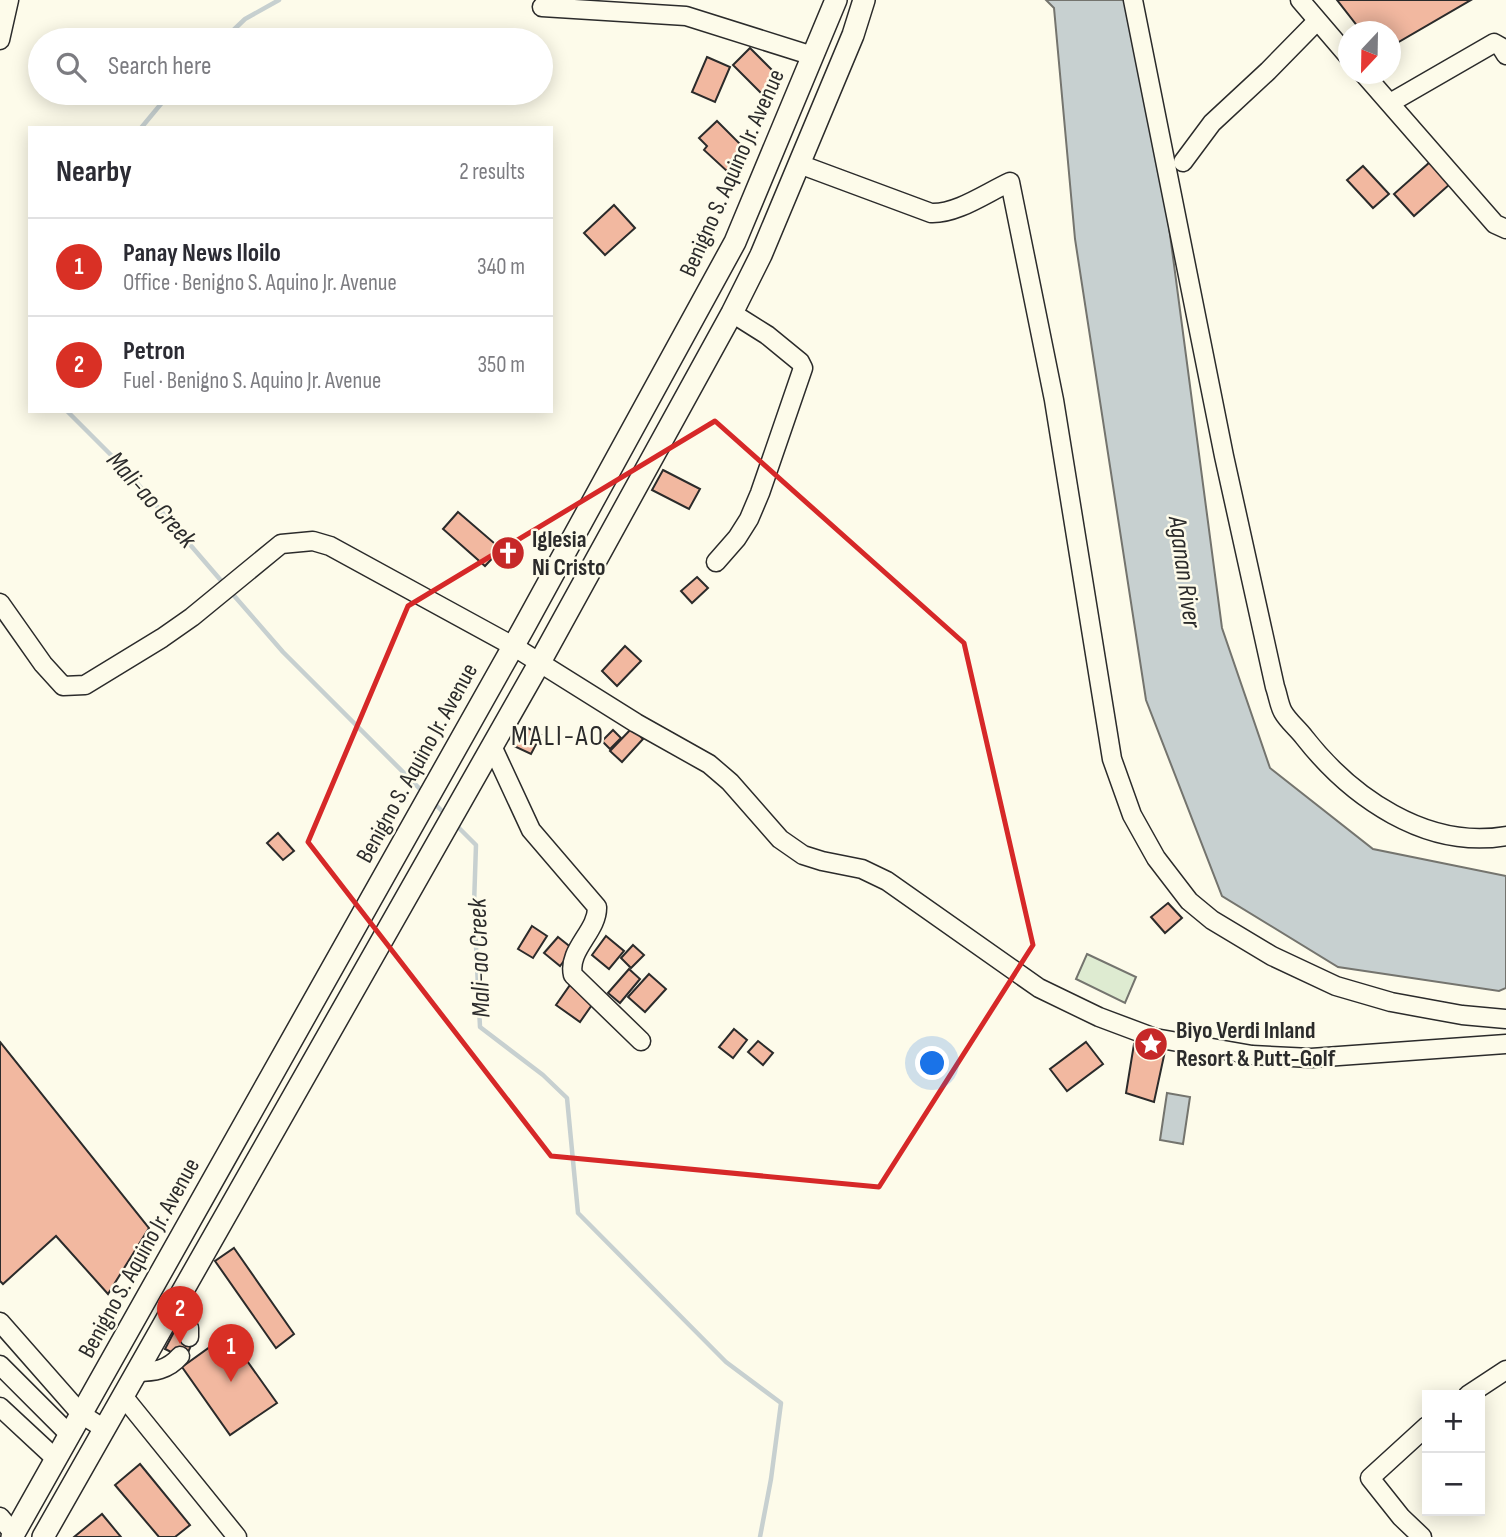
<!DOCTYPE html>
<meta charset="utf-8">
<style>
body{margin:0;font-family:"Sofia Sans Condensed",sans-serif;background:#f2f2f3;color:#2b2b33}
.controls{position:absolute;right:21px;bottom:21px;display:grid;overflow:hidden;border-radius:0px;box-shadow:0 4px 18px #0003}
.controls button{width:63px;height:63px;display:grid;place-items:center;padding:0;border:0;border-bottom:2px solid #e1e1e2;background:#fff;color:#2b2b33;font:35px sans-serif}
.compass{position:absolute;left:1338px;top:21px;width:63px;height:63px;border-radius:50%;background:#fff;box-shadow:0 4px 18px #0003;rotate:202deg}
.you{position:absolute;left:933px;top:1064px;width:24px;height:24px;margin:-18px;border:5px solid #fff;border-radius:50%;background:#1a73e8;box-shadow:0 0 0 10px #1a73e833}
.badge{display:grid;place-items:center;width:46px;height:46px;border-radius:50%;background:#d93025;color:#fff;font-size:23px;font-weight:700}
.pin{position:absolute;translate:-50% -58px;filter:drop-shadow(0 2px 4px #0008)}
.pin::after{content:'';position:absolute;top:37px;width:24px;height:21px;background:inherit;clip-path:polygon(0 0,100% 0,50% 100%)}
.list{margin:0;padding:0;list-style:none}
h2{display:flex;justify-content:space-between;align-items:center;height:91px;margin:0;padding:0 28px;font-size:30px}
h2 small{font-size:23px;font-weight:400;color:#7c7c81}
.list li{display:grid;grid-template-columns:46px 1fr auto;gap:21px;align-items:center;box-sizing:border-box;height:98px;padding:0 28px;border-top:2px solid #e1e1e2}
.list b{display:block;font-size:26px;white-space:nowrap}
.list p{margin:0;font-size:23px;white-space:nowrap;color:#7c7c81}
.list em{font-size:23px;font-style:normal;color:#7c7c81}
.icon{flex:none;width:38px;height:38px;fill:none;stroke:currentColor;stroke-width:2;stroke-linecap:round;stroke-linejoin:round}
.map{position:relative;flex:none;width:1506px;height:1537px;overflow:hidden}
.search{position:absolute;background:#fff;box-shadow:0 4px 18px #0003;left:28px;top:28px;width:525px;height:77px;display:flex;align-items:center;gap:18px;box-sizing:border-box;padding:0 24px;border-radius:38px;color:#7c7c81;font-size:26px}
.panel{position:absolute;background:#fff;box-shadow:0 4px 18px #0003;left:28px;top:126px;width:525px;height:287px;border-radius:0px}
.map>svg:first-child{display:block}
</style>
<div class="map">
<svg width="1506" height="1537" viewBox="0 0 1506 1537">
<rect width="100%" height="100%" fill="#fdfbea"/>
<!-- green -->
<path fill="#deebd1" stroke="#74746e" stroke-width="2" d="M1087,954L1136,977L1125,1003L1076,979Z"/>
<!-- water -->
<g fill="#c7d0d0" stroke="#74746e" stroke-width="2">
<path d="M1046,0H1128L1164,189L1222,628L1270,768L1373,849L1506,876V988L1499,991L1338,967L1222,896L1146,700L1075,239L1054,8Z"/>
<path d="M1167,1093L1190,1097L1183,1144L1160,1140Z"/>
</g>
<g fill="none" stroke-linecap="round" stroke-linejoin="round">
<!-- stream -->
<g stroke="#c7d0d0" stroke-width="4.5">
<path d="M223,40L245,19L279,0"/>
<path d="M141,128L170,93"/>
<path d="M67,411L124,468L224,584"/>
<path d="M230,591L283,652L425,794"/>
<path d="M433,802L447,816"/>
<path d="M456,825L476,845L474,905L480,1027L543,1075L567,1098L578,1213L726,1362L781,1403L771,1479L760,1537"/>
</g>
</g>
<!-- building -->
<g fill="#f2b8a0" stroke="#2b2b2b" stroke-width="2">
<path d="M1337,0H1471L1390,47V32H1362Z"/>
<path d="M750,48L780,78L763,95L733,65Z"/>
<path d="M707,57L730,67L715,102L692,92Z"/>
<path d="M717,121L746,150L743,154L746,158L729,173L704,150L707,146L699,138Z"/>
<path d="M1430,162L1450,184L1414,216L1394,194Z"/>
<path d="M1363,166L1389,194L1373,208L1347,180Z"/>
<path d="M614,205L635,228L605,255L584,233Z"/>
<path d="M663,470L700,489L689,509L652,490Z"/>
<path d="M458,512L501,549L485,566L443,529Z"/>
<path d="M697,577L708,588L692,603L681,591Z"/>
<path d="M625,646L641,661L617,686L602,671Z"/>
<path d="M524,726L541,735L531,754L514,746Z"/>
<path d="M632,728L643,739L622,762L610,751Z"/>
<path d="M613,730L621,738L610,749L602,741Z"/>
<path d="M278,833L294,851L283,860L267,843Z"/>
<path d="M1168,903L1182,918L1165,933L1151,917Z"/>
<path d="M532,926L547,936L533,958L518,949Z"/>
<path d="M606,936L624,951L609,969L592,955Z"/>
<path d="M558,937L573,949L560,966L544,953Z"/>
<path d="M633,945L644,955L631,968L621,958Z"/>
<path d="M629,969L640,979L620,1003L608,993Z"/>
<path d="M649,974L666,989L645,1012L628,997Z"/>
<path d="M570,985L594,1002L580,1022L556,1005Z"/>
<path d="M734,1029L747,1040L733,1058L719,1047Z"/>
<path d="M758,1041L773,1053L763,1065L748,1052Z"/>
<path d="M0,1042L149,1228L108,1294L56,1236L3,1284L0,1281Z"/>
<path d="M1086,1042L1103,1064L1067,1091L1050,1069Z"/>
<path d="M1134,1044L1165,1051L1154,1102L1126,1093Z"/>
<path d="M234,1248L294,1334L276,1348L215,1261Z"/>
<path d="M175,1330L194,1339L185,1359L165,1349Z"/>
<path d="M228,1334L277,1403L230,1435L182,1367Z"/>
<path d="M140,1464L190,1525L175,1537H159L115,1485Z"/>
<path d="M102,1514L121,1537H74Z"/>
</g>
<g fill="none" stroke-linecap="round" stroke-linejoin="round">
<!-- minor casing -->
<g stroke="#2b2b2b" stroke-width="21">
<g id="minor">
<path d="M1133,0L1224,456L1275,687C1278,695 1279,705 1283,712C1288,721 1298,729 1304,737C1351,797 1426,850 1506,836"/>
<path d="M1300,0L1348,56"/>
<path d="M542,7L686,16L813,56"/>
<path d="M0,40L9,0"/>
<path d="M1364,74L1495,224L1506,229"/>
<path d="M1390,103L1494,43L1501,47L1506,55"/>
<path d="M1183,162L1212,123L1268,71L1317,21"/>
<path d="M799,164L931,213C957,214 986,193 1010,182L1054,400L1112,759L1132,815L1156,858L1189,901L1212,920L1272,956L1336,986L1391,1002L1462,1015L1506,1019"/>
<path d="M716,562L737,538L749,519L760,493L803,368L800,362L767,335L732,313"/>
<path d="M0,603L43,664L63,686L85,685L162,638L192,617L281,544L313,541L330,546L513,646L636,723L709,764L730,782L780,839L803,855L822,861L862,869L887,881L1039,988L1099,1017L1155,1038L1252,1055L1311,1058L1506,1044"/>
<path d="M492,746L531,830L597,907C598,931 567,950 573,975L641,1041"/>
<path d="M174,1304L189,1328V1337"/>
<path d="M0,1322L81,1414L103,1428"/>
<path d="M0,1365L70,1435"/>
<path d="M136,1372C154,1372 168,1370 180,1356"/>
<path d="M1468,1395L1506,1370"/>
<path d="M123,1396L237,1537"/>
<path d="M0,1407L56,1459"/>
<path d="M0,1517L14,1534"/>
<path d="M1422,1537L1401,1517L1370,1478L1427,1426"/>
</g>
</g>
<!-- major casing -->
<g stroke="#2b2b2b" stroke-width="24">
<g id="major">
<path d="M12,1537L523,629L735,242L836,0"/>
<path d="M43,1537L540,662L732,313L761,255L853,35L864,0"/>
</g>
</g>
<!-- minor -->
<use href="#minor" stroke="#fdfbea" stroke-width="18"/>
<!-- major -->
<use href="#major" stroke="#fdfbea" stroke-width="21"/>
</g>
<!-- marked area -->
<path fill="none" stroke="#d62828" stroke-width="5" stroke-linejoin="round" d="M715,421L964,643L1033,945L879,1187L551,1156L308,842L408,606Z"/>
<!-- icons -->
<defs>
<g id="church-disc" transform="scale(1.75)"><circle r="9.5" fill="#c62828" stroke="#fdfbea"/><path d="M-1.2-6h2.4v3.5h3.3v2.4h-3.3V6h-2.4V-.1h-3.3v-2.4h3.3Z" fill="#fff"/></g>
<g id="sight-disc" transform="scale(1.75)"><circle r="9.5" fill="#c62828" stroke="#fdfbea"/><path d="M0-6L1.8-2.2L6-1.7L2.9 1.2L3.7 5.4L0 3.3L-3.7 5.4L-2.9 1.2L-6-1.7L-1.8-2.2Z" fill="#fff"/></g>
</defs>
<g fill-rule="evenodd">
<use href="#church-disc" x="508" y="553"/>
<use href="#sight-disc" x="1151" y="1044"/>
</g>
<g text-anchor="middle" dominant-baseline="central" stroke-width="5" stroke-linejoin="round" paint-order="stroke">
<!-- street labels -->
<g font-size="24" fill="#2b2b2b" stroke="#fdfbea">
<text transform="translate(732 173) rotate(-66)">Benigno S. Aquino Jr. Avenue</text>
<text transform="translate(417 763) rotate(-61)">Benigno S. Aquino Jr. Avenue</text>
<text transform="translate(139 1258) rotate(-61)">Benigno S. Aquino Jr. Avenue</text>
</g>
<!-- poi labels -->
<g font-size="24" font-weight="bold" fill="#2b2b2b" stroke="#fdfbea" text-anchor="start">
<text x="532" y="539">Iglesia<tspan x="532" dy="28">Ni Cristo</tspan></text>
<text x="1176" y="1030">Biyo Verdi Inland<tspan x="1176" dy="28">Resort &amp; Putt-Golf</tspan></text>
</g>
<!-- water labels -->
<g font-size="26" font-style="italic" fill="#2b2b2b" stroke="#fdfbea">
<text transform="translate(151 500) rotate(48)">Mali-ao Creek</text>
<text transform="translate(1184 572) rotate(82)">Aganan River</text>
<text transform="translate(480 958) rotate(-92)">Mali-ao Creek</text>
</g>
<!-- quarter labels -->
<g font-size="28" letter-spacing="2" fill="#2b2b2b" stroke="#fdfbea">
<text x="558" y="736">MALI-AO</text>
</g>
</g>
</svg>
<div class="controls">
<button>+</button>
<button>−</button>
</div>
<svg class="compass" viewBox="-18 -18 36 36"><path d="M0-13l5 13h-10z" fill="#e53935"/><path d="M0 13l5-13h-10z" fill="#7c7c81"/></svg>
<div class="you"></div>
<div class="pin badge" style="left:231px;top:1382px">1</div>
<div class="pin badge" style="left:180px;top:1344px">2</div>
<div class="search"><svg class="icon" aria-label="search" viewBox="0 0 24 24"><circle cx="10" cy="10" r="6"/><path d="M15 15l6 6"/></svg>Search here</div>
<section class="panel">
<h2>Nearby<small>2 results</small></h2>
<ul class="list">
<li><span class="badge">1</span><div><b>Panay News Iloilo</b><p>Office · Benigno S. Aquino Jr. Avenue</p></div><em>340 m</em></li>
<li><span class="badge">2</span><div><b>Petron</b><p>Fuel · Benigno S. Aquino Jr. Avenue</p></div><em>350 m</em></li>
</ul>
</section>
</div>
